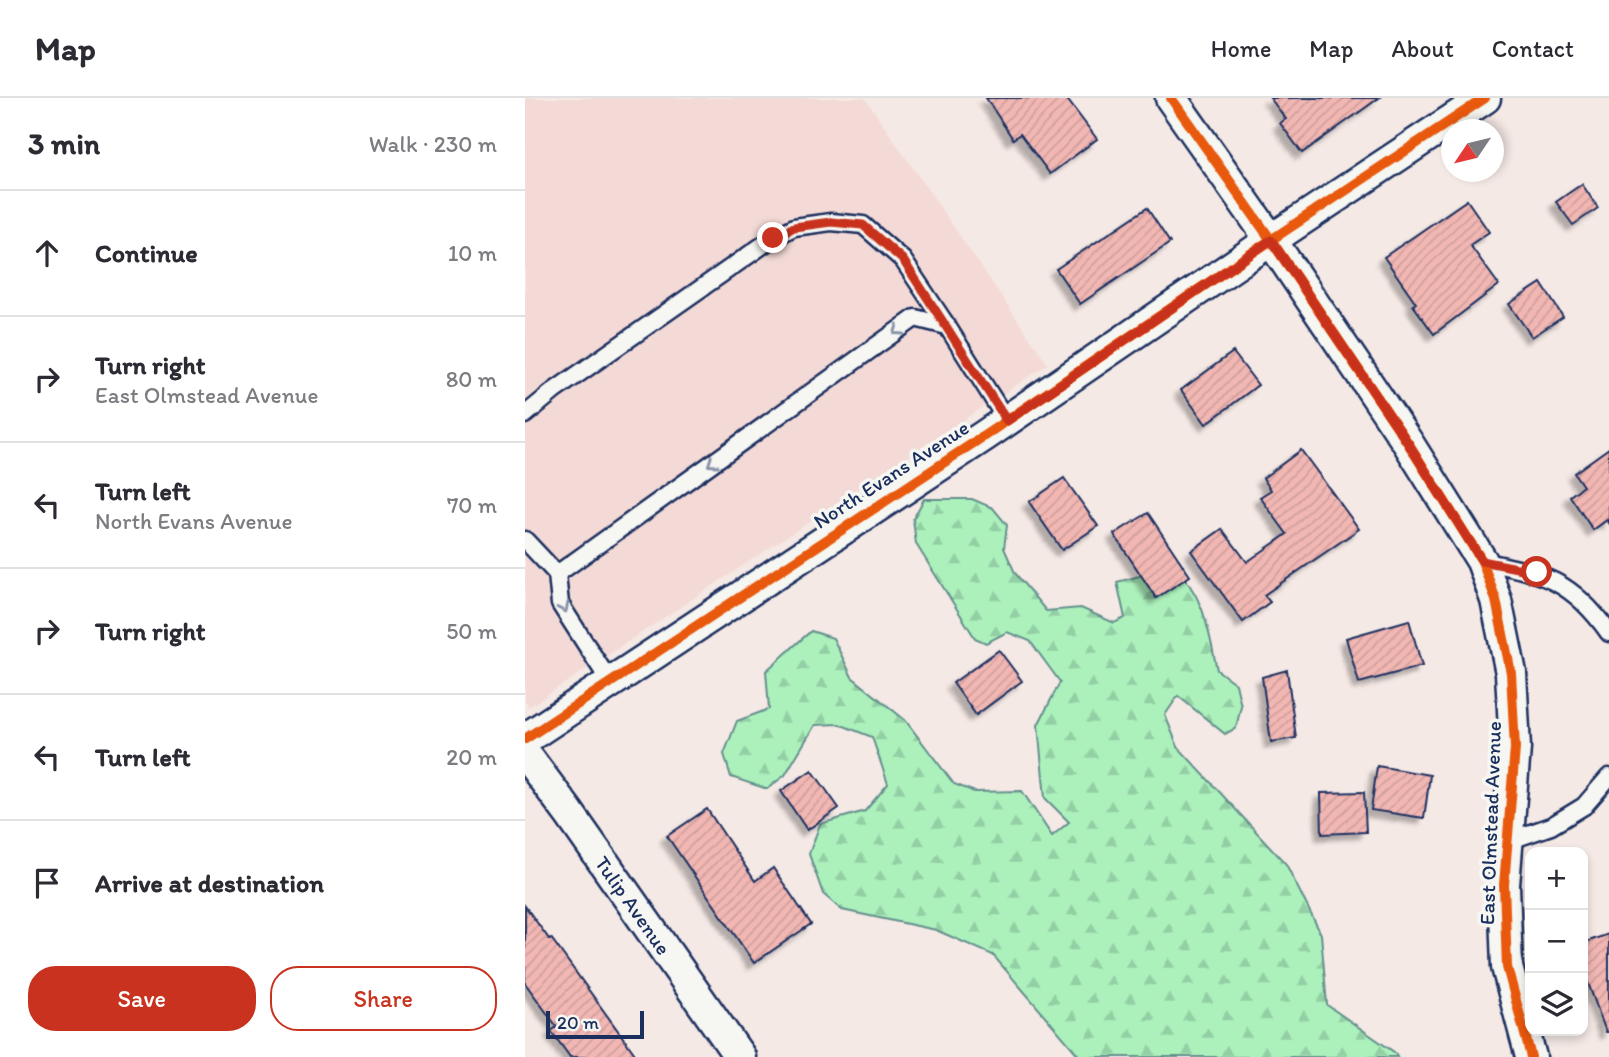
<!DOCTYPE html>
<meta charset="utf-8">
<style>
body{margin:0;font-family:Itim,sans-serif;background:#f7f7f7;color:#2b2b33}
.controls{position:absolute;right:21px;bottom:21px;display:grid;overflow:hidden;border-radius:14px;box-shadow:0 4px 10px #0003}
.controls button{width:63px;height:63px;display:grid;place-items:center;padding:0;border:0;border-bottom:2px solid #e1e1e2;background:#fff;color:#2b2b33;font:35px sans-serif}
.compass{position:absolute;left:916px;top:21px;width:63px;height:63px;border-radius:50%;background:#fff;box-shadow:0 4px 10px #0003;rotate:235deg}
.scale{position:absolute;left:21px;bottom:18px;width:98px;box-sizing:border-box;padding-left:7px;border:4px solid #1b2f5e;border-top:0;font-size:19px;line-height:24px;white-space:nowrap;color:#1b2f5e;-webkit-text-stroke:5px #f6f6f2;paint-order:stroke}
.stop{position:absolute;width:21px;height:21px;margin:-16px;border:5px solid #c8321e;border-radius:50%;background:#fff}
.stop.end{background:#c8321e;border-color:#fff;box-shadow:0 2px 7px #0008}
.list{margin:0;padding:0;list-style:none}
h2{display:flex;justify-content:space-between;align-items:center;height:91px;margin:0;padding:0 28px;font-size:30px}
h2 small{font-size:23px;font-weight:400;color:#7c7c81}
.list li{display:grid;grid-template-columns:46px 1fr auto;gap:21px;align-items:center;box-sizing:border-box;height:126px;padding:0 28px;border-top:2px solid #e1e1e2}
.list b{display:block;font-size:26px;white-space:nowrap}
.list p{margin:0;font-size:23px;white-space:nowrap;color:#7c7c81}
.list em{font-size:23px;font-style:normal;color:#7c7c81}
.actions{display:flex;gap:14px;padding:21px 28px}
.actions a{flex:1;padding:16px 0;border:2px solid #c8321e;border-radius:28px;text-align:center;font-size:24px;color:#c8321e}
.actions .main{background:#c8321e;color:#fff}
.icon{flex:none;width:38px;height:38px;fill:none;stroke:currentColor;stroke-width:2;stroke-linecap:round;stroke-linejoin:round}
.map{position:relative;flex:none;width:1084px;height:959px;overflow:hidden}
header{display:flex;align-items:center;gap:42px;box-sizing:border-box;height:98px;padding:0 35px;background:#fff;border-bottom:2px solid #e1e1e2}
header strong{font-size:33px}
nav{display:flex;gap:38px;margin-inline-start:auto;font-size:24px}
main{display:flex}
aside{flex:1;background:#fff}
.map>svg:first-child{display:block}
</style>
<header>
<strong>Map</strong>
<nav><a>Home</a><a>Map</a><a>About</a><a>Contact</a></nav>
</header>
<main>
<aside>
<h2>3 min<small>Walk · 230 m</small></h2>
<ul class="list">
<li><svg class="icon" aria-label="ahead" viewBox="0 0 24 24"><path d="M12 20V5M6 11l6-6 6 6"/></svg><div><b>Continue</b></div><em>10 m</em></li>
<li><svg class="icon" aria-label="right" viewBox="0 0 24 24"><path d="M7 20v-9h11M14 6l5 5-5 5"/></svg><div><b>Turn right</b><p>East Olmstead Avenue</p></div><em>80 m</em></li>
<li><svg class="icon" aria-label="left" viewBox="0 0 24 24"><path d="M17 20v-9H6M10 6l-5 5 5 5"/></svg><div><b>Turn left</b><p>North Evans Avenue</p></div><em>70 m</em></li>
<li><svg class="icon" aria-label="right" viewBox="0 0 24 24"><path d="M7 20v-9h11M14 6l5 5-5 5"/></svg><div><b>Turn right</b></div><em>50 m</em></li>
<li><svg class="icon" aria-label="left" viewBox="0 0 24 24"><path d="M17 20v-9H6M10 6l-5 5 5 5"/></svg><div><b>Turn left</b></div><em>20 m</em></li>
<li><svg class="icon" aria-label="arrive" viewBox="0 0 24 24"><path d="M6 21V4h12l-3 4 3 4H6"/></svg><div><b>Arrive at destination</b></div></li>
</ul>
<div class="actions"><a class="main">Save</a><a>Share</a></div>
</aside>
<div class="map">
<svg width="1084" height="959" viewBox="0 0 1084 959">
<defs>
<pattern id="forest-firs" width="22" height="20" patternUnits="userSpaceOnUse" patternTransform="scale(1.75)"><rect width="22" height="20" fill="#acf1bc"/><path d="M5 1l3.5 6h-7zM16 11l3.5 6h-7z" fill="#93cfa4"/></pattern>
<pattern id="building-hatch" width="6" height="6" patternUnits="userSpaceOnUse" patternTransform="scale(1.75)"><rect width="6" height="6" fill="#f2b7b3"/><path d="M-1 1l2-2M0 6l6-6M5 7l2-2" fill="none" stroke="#cf9e9c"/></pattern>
<filter id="shadow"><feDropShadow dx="-6" dy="6" stdDeviation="2" flood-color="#0004"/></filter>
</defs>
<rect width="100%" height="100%" fill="#f5e9e5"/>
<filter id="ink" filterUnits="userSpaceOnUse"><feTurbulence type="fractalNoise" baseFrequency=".0143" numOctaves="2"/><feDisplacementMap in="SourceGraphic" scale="14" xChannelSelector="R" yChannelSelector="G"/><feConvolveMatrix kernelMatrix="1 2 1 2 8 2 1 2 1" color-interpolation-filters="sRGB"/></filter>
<g filter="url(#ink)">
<!-- built -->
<path fill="#f4dad6" d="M0,0H340L523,266L4,609L0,603Z"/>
<!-- forest -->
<path fill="url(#forest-firs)" stroke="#64908d" stroke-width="2" d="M399,401H447L468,410L482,427L479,450L490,475L521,513L556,510L589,525L600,520L592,484L648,469C679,494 684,535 692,572L711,586L716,608L711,630L700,636L653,598L640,617L653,649L761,766L796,836L802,907L869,954L872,959H555L468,857L411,832L317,812L298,796L284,756L295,726L340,713L363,686L347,639L314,626L290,627L260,677L242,691L206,679L199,656L212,623L244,611L241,573L286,533L308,540L327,579L380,622L429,686L450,694L497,693L527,738L544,724L520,700L513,627L535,584L505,543L482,534L461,545L450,540L391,446L388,421Z"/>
<!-- building -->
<g fill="url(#building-hatch)" stroke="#1b2f5e" stroke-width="2" filter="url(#shadow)">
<path d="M461,0H541L572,41L525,76L495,36L488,41Z"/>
<path d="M745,0H854L777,55L755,25L761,21Z"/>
<path d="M1057,86L1073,110L1048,127L1031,104Z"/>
<path d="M942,102L964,134L945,147L974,187L909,236L888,207L891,205L859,159Z"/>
<path d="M622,110L645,145L555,206L531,171Z"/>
<path d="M1016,185L1038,219L1007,239L984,206Z"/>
<path d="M708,254L733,287L681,326L656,292Z"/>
<path d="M1084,350V425L1082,422L1068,432L1045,398L1058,388L1049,375Z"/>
<path d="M776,352L834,431L739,497L745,504L718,524L666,453L697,431L722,464L762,436L735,399L746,392L738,380Z"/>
<path d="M539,380L573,428L537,452L504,404Z"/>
<path d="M623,415L665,478L631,500L589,436Z"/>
<path d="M884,522L897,568L834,585L821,540Z"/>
<path d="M474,552L497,583L451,617L428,585Z"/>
<path d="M762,572L771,640L746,644L737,579Z"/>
<path d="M852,668L905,677L899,720L846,712Z"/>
<path d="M287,672L314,710L282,732L256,693Z"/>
<path d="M839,694L841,734L797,736L796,695Z"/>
<path d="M182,711L230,783L248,770L286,826L229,865L142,738Z"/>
<path d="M0,808L24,841L26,840L112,959H45L26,933L32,929L0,885Z"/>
<path d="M1084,836V934H1081L1058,871V845Z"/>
</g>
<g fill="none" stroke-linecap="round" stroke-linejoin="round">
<!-- service casing -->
<g stroke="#1b2f5e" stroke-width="21">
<g id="service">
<path d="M0,317L29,293L248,140L269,129L306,124L338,127L378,162L422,228"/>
<path d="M0,442L32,476"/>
<path d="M957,463C1018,476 1046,481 1084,535"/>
<path d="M85,584L35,506L32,476L390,220L422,228L482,323"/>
<path d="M983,743L1026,728L1059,708L1084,679"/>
</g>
</g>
<!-- minor casing -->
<g stroke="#1b2f5e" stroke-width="35">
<g id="minor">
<path d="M646,0L746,142L883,345L957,463L971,502L986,575L990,650L979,787L982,869L1006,959"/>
<path d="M0,641L459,338L746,142L960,0"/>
<path id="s1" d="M0,656L44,715L215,959"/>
</g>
</g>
<!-- service -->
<use href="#service" stroke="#f6f6f2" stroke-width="16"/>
<!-- minor -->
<use href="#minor" stroke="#f6f6f2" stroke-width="30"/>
<!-- cycleway casing -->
<g stroke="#f6f6f2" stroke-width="15">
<g id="cycleway">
<path d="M646,0L746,142L883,345L957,463L971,502L986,575L990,650L979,787L982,869L1006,959"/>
<path d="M0,641L459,338L746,142L960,0"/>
</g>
</g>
<!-- cycleway -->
<use href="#cycleway" stroke="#e8590c" stroke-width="10"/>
</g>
<!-- one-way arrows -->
<defs><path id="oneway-chevron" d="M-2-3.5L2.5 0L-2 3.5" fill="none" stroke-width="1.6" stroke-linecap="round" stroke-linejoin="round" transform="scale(1.75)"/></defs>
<g stroke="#8892a8">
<use href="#oneway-chevron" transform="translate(373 233) rotate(145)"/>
<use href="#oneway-chevron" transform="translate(187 365) rotate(145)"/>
<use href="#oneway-chevron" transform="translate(39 510) rotate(65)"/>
</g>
</g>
<g fill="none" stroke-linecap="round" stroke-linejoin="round" filter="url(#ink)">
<!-- route -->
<path stroke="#c8321e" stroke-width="9" d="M248,140L269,129L306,124L338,127L378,162L482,323L746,142L883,345L957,463L1012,474"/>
</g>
<g text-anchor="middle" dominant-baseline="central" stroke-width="7" stroke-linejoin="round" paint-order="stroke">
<!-- street labels -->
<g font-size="21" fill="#1b2f5e" stroke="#f6f6f2">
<text transform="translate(366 376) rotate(-33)">North Evans Avenue</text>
<text transform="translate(965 725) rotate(-88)">East Olmstead Avenue</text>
<text stroke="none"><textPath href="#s1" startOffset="186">Tulip Avenue</textPath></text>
</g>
</g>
</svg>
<div class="controls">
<button>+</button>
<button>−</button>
<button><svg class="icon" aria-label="layers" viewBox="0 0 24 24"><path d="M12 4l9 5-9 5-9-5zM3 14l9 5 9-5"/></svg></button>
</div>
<svg class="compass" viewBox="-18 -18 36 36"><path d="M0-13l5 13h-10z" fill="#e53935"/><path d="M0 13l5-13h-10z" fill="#7c7c81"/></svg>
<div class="scale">20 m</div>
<div class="stop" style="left:1012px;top:474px"></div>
<div class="stop end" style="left:248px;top:140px"></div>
</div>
</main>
